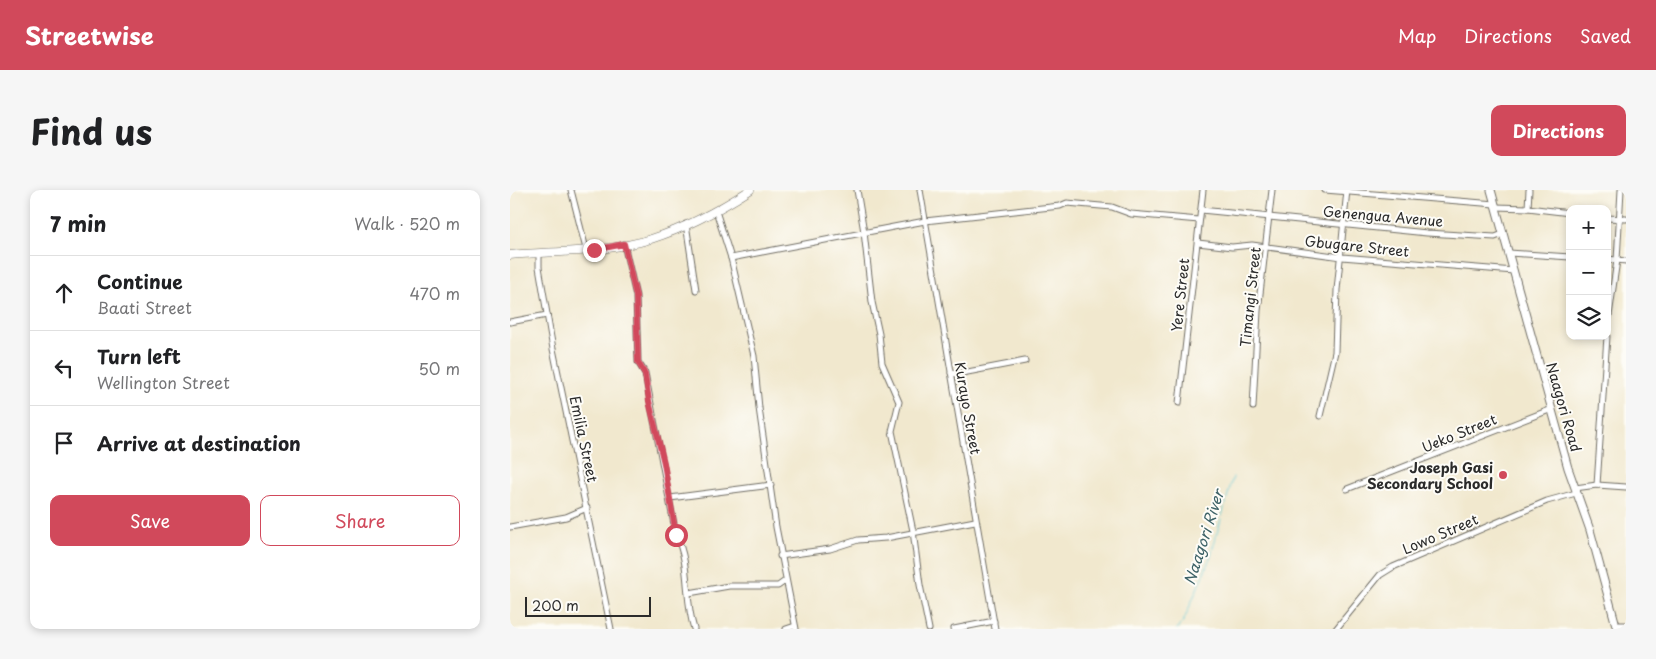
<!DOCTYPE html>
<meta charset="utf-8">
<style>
body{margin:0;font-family:"Playpen Sans",sans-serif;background:#f6f6f6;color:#202124}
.controls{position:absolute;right:15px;top:15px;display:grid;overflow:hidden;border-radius:10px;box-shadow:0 2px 8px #0003}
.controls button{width:45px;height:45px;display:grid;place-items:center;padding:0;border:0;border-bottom:1px solid #e0e0e0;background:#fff;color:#202124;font:25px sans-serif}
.scale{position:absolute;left:15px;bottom:12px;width:126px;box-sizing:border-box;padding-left:5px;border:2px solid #2b2b2b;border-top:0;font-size:14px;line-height:18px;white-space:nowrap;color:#2b2b2b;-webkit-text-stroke:4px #fdfcf7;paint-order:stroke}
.stop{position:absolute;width:15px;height:15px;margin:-11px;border:4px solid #d1495b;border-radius:50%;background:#fff}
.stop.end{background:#d1495b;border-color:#fff;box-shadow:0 1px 5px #0008}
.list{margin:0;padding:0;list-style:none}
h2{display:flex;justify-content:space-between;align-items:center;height:65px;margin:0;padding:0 20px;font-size:21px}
h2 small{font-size:16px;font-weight:400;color:#757577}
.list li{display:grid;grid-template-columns:32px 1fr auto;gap:15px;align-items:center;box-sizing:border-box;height:75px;padding:0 20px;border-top:1px solid #e0e0e0}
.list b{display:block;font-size:19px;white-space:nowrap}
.list p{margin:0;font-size:16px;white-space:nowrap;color:#757577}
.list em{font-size:16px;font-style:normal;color:#757577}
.actions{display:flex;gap:10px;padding:15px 20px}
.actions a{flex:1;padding:11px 0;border:1px solid #d1495b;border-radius:10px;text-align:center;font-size:18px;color:#d1495b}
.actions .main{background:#d1495b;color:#fff}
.icon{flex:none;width:28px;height:28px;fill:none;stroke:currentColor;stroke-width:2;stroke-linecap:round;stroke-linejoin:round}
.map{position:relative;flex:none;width:1116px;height:439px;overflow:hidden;border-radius:10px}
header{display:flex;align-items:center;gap:30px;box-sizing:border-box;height:70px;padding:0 25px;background:#d1495b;color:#fff}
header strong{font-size:24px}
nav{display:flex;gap:28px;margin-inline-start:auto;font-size:18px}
.intro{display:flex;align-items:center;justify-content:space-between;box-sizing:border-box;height:120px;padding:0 30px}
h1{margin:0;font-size:35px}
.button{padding:12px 22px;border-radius:10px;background:#d1495b;color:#fff;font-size:18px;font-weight:700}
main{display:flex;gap:30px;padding:0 30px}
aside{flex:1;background:#fff;border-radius:10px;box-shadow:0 2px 8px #0003}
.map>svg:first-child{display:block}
</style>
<header>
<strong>Streetwise</strong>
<nav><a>Map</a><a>Directions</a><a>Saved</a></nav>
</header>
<div class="intro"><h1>Find us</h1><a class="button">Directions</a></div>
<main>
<aside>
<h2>7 min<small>Walk · 520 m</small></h2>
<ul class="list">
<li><svg class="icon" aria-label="ahead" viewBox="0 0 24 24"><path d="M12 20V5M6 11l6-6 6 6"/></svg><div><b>Continue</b><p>Baati Street</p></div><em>470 m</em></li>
<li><svg class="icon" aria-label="left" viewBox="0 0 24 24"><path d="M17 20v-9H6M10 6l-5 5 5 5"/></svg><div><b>Turn left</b><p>Wellington Street</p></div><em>50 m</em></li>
<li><svg class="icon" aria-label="arrive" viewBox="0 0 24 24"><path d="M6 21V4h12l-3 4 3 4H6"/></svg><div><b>Arrive at destination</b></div></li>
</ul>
<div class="actions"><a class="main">Save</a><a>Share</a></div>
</aside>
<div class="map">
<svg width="1116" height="439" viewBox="0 0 1116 439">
<rect width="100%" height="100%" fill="#fdfcf7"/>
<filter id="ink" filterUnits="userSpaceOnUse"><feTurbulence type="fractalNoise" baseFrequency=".02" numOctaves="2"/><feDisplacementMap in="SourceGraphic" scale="10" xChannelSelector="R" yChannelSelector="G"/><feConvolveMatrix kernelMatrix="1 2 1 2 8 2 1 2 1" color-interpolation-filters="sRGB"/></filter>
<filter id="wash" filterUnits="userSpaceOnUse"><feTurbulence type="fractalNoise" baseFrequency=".0096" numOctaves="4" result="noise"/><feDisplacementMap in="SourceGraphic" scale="20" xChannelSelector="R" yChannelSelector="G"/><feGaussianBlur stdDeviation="1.12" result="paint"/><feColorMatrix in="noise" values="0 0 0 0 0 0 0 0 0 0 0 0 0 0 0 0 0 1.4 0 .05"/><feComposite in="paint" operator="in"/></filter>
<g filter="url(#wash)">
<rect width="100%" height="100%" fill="#f1e8ce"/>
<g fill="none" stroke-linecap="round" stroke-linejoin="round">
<!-- stream -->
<path stroke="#5ec9d6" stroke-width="1" d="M667,439L674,430L700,368L723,287"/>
</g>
</g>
<g filter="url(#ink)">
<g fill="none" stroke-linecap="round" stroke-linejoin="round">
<!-- street casing -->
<g stroke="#706d64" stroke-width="7">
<g id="street">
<path d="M61,0L76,59"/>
<path d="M347,0L354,42L362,112L369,144L372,173L389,212L382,241L403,341L410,395L419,439"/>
<path d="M410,0L485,439"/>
<path d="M815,0L985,14"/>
<path d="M986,17L1018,18L1060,23"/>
<path d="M1018,18L1019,0"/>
<path d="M691,20L917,43L985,47L993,44"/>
<path d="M206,21L221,68L244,166L249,218L266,337L286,439"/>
<path d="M1097,28L1116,29"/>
<path d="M176,34L186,100"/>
<path d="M688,53L722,57L742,55L832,67L1004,81"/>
<path d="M114,54L126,106L128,172L135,183L166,345C181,376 174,408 184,439"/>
<path d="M29,63V77L43,159L101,439"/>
<path d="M999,63L1060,67"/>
<path d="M221,68L415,31L550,16L557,13L602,17L621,24L689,30"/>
<path d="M1097,69L1116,71"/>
<path d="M0,132L37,125"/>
<path d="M1097,140L1107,70L1111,0"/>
<path d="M441,183L447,184L515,171"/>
<path d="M669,213L693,0"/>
<path d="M743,217L748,121L762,0"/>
<path d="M810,226L825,162L827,100L837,0"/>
<path d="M1087,295L1097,146"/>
<path d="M1065,298L1087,295L1116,297"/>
<path d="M837,299L1042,219"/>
<path d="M160,308L261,295"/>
<path d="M0,337L56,327L77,318"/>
<path d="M270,366L320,359L348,350L376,348L465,331"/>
<path d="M179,403L219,396H268L275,391"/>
<path d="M1107,435H1116"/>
<path d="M276,439L285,436"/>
<path d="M444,439L484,431"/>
<path d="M826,439L870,385L883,377L1037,311L1066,303"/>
</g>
</g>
<!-- secondary casing -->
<g stroke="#706d64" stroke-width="9">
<path id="secondary" d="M981,0L1058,278L1080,340L1107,439"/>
</g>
<!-- primary casing -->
<g stroke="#706d64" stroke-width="9">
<path id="primary" d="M0,65C46,61 96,63 141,49C176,38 209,20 240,0"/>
</g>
<!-- street -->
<use href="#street" stroke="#fff" stroke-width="5"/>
<!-- secondary -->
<use href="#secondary" stroke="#fff" stroke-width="7"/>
<!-- primary -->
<use href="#primary" stroke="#fff" stroke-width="8"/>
</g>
</g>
<g fill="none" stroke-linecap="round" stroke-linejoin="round" filter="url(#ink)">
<!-- route -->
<path stroke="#d1495b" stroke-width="6" d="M84,60L114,54L126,106L128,172L135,184L139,211L154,273L166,345"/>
</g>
<!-- markers -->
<circle fill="#d1495b" stroke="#fdfcf7" stroke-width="2" cx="993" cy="285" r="5"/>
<g text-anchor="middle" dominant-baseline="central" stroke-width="4" stroke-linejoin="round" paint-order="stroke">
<!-- street labels -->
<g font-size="14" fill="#2b2b2b" stroke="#fdfcf7">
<text transform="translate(873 26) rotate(5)">Genengua Avenue</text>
<text transform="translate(847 56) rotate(6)">Gbugare Street</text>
<text transform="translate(670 105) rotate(-84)">Yere Street</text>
<text transform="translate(740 107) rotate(-84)">Timangi Street</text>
<text transform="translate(1054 217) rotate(74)">Naagori Road</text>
<text transform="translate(458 218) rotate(80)">Kurayo Street</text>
<text transform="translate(949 243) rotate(-22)">Ueko Street</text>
<text transform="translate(74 249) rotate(78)">Emilia Street</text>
<text transform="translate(930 344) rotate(-23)">Lowo Street</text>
</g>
<!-- poi labels -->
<g font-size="14" font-weight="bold" fill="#2b2b2b" stroke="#fdfcf7" text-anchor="end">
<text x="983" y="277">Joseph Gasi<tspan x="983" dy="16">Secondary School</tspan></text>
</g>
<!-- water labels -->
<g font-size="15" font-style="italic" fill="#3d6267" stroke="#fdfcf7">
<text transform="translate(693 347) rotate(-72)">Naagori River</text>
</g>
</g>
</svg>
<div class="controls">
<button>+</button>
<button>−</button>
<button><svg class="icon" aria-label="layers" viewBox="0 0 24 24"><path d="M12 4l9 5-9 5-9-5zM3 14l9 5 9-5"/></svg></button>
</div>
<div class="scale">200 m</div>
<div class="stop" style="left:166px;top:345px"></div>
<div class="stop end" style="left:84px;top:60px"></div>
</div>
</main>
